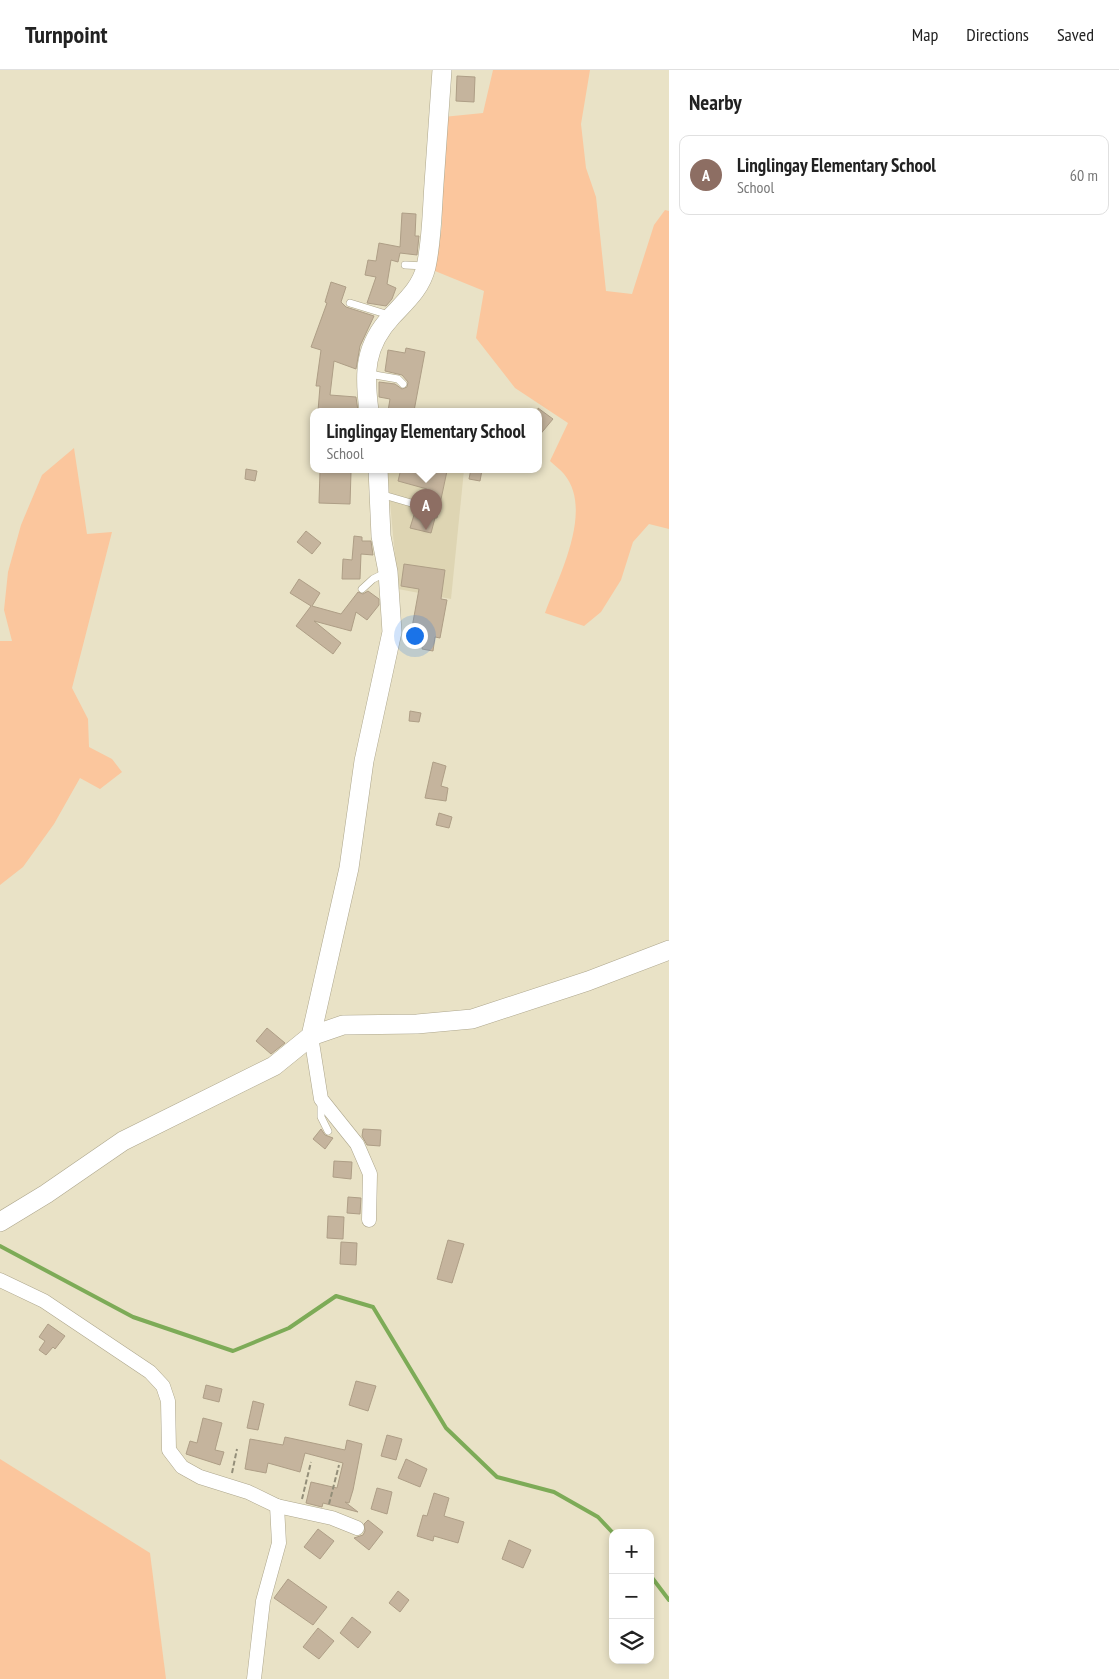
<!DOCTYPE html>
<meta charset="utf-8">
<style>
body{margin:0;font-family:"PT Sans Narrow",sans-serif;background:#f6f6f6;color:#222}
.controls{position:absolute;right:15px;bottom:15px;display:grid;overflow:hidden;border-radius:10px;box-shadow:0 2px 8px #0003}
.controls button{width:45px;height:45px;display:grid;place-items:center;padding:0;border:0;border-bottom:1px solid #e0e0e0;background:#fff;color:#222;font:25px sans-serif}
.you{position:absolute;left:414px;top:565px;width:18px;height:18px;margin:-12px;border:4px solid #fff;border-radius:50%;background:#1a73e8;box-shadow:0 0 0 8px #1a73e833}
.badge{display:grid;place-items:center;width:32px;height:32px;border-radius:50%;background:#b92c62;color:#fff;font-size:16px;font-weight:700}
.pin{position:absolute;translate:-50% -41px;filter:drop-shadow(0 1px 2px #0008)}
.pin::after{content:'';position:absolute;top:26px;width:18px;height:15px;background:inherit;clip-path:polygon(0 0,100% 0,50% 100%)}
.popup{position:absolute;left:310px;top:338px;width:232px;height:65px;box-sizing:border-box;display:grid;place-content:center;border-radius:10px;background:#fff;filter:drop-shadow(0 1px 4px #0005);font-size:16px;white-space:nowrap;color:#767676}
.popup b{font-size:19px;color:#222}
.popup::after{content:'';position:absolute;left:50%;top:100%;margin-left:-10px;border:10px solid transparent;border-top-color:#fff}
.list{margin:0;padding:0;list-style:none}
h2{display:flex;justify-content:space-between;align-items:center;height:65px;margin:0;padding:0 20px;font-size:21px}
h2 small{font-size:16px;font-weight:400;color:#767676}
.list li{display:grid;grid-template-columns:32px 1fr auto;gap:15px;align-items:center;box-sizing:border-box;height:80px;margin:0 10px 10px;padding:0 10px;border:1px solid #e0e0e0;border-radius:10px}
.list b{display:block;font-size:19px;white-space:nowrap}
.list p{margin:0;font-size:16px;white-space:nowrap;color:#767676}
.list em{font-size:16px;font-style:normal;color:#767676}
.icon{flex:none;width:28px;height:28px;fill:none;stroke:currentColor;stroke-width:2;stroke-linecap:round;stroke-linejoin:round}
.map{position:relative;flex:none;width:669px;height:1609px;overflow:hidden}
header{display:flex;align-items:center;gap:30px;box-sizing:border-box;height:70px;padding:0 25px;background:#fff;border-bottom:1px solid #e0e0e0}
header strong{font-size:24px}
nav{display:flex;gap:28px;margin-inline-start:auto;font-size:18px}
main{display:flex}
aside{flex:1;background:#fff}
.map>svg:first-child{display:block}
</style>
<header>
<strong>Turnpoint</strong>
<nav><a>Map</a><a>Directions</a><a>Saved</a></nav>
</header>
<main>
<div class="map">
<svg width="669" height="1609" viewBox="0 0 669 1609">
<rect width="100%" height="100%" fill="#e9e2c6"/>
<!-- built -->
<path fill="#ded5b3" d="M387,399L464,400L451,529L398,519Z"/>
<!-- green -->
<g fill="#fbc69d">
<path d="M493,0H590L581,54L586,98L596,127L606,221L632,224L654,155L665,140L669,141V459L649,454L633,472L621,510L601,542L584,556L545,543C559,506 594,440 564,404C560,399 554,395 550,391L568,353L515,318L476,268L484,221L435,201L442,155L443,47L483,43Z"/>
<path d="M74,378L87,464L112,462L72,618L88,649L89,677L112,689L122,702L100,719L80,708L54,754L23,797L0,815V571H12L4,540L8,502L21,455L42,405Z"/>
<path d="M0,1389L150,1483L166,1609H0Z"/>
</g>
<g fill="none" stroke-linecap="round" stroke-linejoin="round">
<!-- stream -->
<g stroke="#7dab57" stroke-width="4">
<path d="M0,1176L133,1247L233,1281L289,1258L336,1226L373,1237L446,1358L497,1407L554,1422L598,1447L613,1463"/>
<path d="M650,1505L669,1530"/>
</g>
</g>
<!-- building -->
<g fill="#c5b49d" stroke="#ae9e86">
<path d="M457,6L475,7L474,32L456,31Z"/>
<path d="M402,143L416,144L415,166H419L417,185L400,183L398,192L391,190L387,214L396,218L392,229L386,236L367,233L376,207L365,205L368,190L376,191L379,173L400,177Z"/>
<path d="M331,212L346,217L341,232L346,237L374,246L360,276L356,299L334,291L330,325L356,327L358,341H318L320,316H316L321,280L311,277L327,233L325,232Z"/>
<path d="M406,278L425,282L414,341H388L390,329L379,327V312L395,314L402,319L407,317L408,312L402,305L385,301L388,280L405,283Z"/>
<path d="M538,338L553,349L538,367Z"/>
<path d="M246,399L257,401L255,411L245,409Z"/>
<path d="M401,399L447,401L437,448H435L431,463L410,458L414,445L420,447L427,419L398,411Z"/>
<path d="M471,399L482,400L480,411L469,409Z"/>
<path d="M320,401L351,402L350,434L319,433Z"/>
<path d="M306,461L321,473L312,484L297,472Z"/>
<path d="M354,466L362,467V471H371L373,485L361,484L360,509H342L343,489L352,490Z"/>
<path d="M404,494L445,500L441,529L447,530L440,568L435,567L433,581L422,579L424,565L411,563L419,519L401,516Z"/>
<path d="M299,509L320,523L312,536L341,544L358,522L363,524L368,521L379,529V535L367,550L356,542L351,561L314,551L341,573L333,584L296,556L311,536L290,523Z"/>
<path d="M410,641L421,643L419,652L409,651Z"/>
<path d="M433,692L446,696L441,716L448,718L446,731L425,728Z"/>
<path d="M439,743L452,747L449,758L436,755Z"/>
<path d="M267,958L285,973L271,984L256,971Z"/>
<path d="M321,1059L325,1065L333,1068L325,1079L313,1069Z"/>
<path d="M363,1059L381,1060L380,1076L367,1075L362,1066Z"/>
<path d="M334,1091L352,1092L351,1109L333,1107Z"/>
<path d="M348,1127L361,1128L360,1144L347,1143Z"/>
<path d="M328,1146L344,1147L343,1169L327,1168Z"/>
<path d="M448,1170L464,1174L452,1213L437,1209Z"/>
<path d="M341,1172L357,1173L356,1195L340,1194Z"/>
<path d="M48,1254L65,1266L55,1279L53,1277L46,1285L39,1280L45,1271L39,1267Z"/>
<path d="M356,1311L376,1316L368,1341L349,1335Z"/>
<path d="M206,1315L222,1319L219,1332L203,1328Z"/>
<path d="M253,1331L264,1334L258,1360L247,1358Z"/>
<path d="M203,1348L222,1353L215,1380L224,1382L220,1395L186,1384L190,1371L197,1373Z"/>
<path d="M387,1365L402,1369L396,1390L381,1386Z"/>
<path d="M285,1367L345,1380L347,1370L362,1374L353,1420L349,1433L345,1432L358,1442L323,1433L322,1437L306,1433L311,1412L337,1418L343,1393L305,1383L300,1402L268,1393L266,1403L245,1399L250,1369L283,1375Z"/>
<path d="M406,1389L427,1399L420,1417L398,1408Z"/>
<path d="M377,1418L392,1422L387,1444L371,1439Z"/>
<path d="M434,1423L449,1428L444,1446L464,1452L458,1473L434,1466L433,1471L417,1466L423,1445L427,1446Z"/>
<path d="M368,1450L383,1462L369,1480L354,1468L363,1465L365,1461L364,1454Z"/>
<path d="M318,1459L334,1471L320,1489L304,1477Z"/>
<path d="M509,1470L531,1480L523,1498L502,1489Z"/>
<path d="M288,1509L327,1537L313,1555L274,1528Z"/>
<path d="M398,1521L409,1530L400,1542L389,1533Z"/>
<path d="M352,1547L371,1562L358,1578L340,1563Z"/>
<path d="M318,1558L334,1571L319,1589L303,1577Z"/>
</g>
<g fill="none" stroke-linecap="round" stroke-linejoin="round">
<!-- lane casing -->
<g stroke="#ada68c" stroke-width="8">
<g id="lane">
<path d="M405,195L425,196"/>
<path d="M350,233L389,245"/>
<path d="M369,304L398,309L403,314"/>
<path d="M380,424L418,435"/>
<path d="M362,519L373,509L387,502"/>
<path d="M321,1030V1047L328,1061"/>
</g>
</g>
<!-- street casing -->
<g stroke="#ada68c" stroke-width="15">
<g id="street">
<path d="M311,966L321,1029L357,1074L370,1104L369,1150"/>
<path d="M0,1210L44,1231L150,1302L163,1316L168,1331L169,1380L182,1397L200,1407L248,1422L277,1436L279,1473L263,1531L254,1609"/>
<path d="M277,1436L332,1448L357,1458"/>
</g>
</g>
<!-- secondary casing -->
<g stroke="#ada68c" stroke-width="20">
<g id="secondary">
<path d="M369,341C364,303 364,276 392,246C406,231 421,218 426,197C432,170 432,142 434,114C437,76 439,38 442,0"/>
<path d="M311,966L343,955L417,954L472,949L588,911L669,880"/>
<path d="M0,1152L46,1124L123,1071L274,996L311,966L349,798L364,691L392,562L388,502L381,466L378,399"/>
</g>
</g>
<!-- path -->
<g stroke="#938e79" stroke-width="2" stroke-dasharray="5 2.5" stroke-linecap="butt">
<path d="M232,1403L237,1379"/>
<path d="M302,1429L311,1392"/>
<path d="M329,1434L339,1395"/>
</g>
<!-- lane -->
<use href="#lane" stroke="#fff" stroke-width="7"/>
<!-- street -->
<use href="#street" stroke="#fff" stroke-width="14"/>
<!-- secondary -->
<use href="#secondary" stroke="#fff" stroke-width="19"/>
</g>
</svg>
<div class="controls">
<button>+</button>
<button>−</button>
<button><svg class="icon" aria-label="layers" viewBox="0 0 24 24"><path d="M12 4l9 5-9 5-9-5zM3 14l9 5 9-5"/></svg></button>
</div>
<div class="you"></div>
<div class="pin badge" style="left:426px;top:460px;background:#8d6e63">A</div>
<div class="popup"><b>Linglingay Elementary School</b>School</div>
</div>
<aside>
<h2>Nearby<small></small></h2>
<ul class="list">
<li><span class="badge" style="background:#8d6e63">A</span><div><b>Linglingay Elementary School</b><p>School</p></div><em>60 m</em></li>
</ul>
</aside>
</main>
